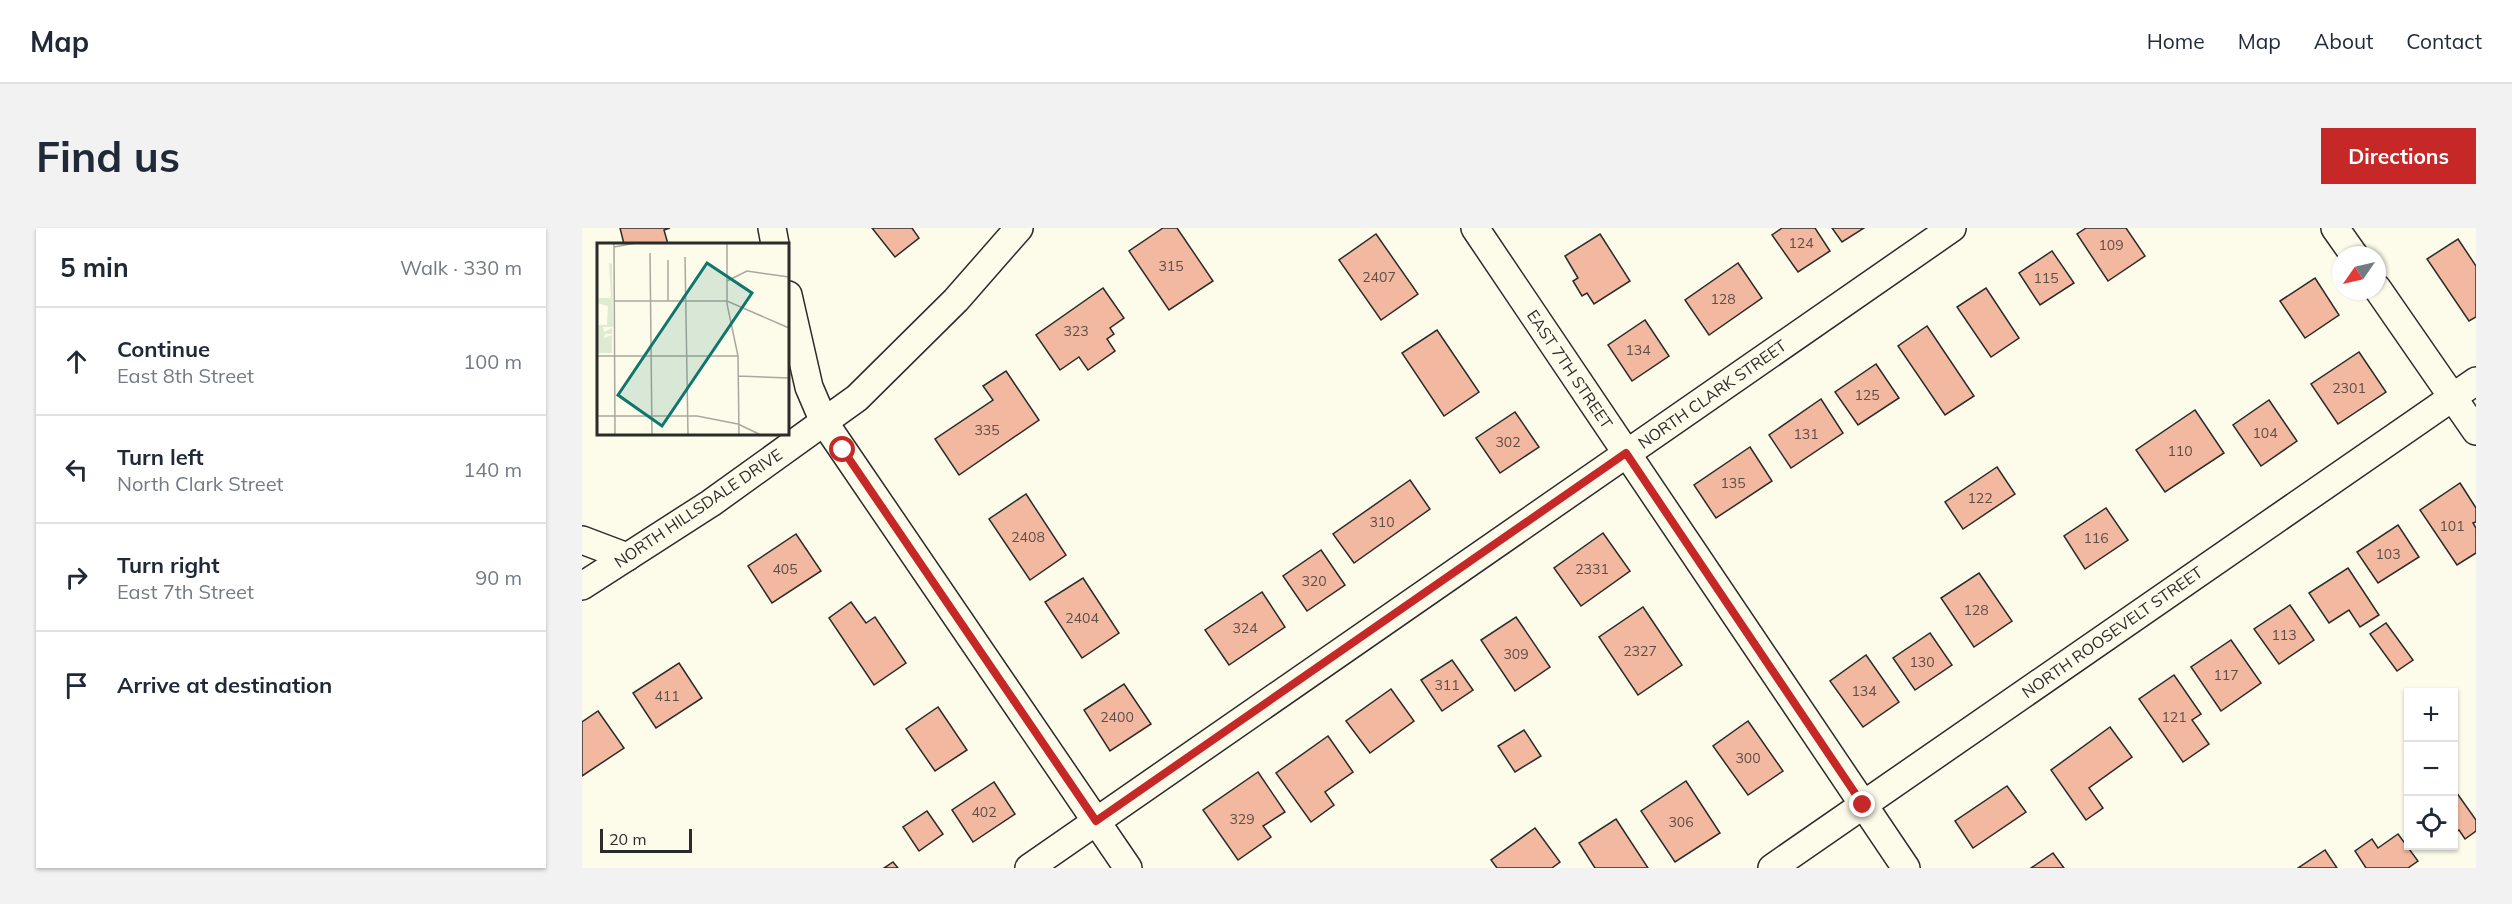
<!DOCTYPE html>
<meta charset="utf-8">
<style>
body{margin:0;font-family:Mulish,sans-serif;background:#f2f2f3;color:#1f2937}
.controls{position:absolute;right:18px;bottom:18px;display:grid;overflow:hidden;border-radius:0px;box-shadow:0 2px 4px #0004}
.controls button{width:54px;height:54px;display:grid;place-items:center;padding:0;border:0;border-bottom:2px solid #e0e1e3;background:#fff;color:#1f2937;font:30px sans-serif}
.compass{position:absolute;left:1750px;top:18px;width:54px;height:54px;border-radius:50%;background:#fff;box-shadow:0 2px 4px #0004;rotate:236deg}
.scale{position:absolute;left:18px;bottom:15px;width:92px;box-sizing:border-box;padding-left:6px;border:3px solid #2b2b2b;border-top:0;font-size:16px;line-height:21px;white-space:nowrap;color:#2b2b2b;-webkit-text-stroke:4px #fdfbea;paint-order:stroke}
.stop{position:absolute;width:18px;height:18px;margin:-14px;border:4px solid #c62828;border-radius:50%;background:#fff}
.stop.end{background:#c62828;border-color:#fff;box-shadow:0 2px 6px #0008}
.list{margin:0;padding:0;list-style:none}
h2{display:flex;justify-content:space-between;align-items:center;height:78px;margin:0;padding:0 24px;font-size:26px}
h2 small{font-size:20px;font-weight:400;color:#747a83}
.list li{display:grid;grid-template-columns:39px 1fr auto;gap:18px;align-items:center;box-sizing:border-box;height:108px;padding:0 24px;border-top:2px solid #e0e1e3}
.list b{display:block;font-size:22px;white-space:nowrap}
.list p{margin:0;font-size:20px;white-space:nowrap;color:#747a83}
.list em{font-size:20px;font-style:normal;color:#747a83}
.icon{flex:none;width:33px;height:33px;fill:none;stroke:currentColor;stroke-width:2;stroke-linecap:round;stroke-linejoin:round}
.map{position:relative;flex:none;width:1894px;height:640px;overflow:hidden;border-radius:0px}
header{display:flex;align-items:center;gap:36px;box-sizing:border-box;height:84px;padding:0 30px;background:#fff;border-bottom:2px solid #e0e1e3}
header strong{font-size:28px}
nav{display:flex;gap:33px;margin-inline-start:auto;font-size:21px}
.intro{display:flex;align-items:center;justify-content:space-between;box-sizing:border-box;height:144px;padding:0 36px}
h1{margin:0;font-size:42px}
.button{padding:15px 27px;border-radius:0px;background:#c62828;color:#fff;font-size:21px;font-weight:700}
main{display:flex;gap:36px;padding:0 36px}
aside{flex:1;background:#fff;border-radius:0px;box-shadow:0 2px 4px #0004}
.map>svg:first-child{display:block}
</style>
<header>
<strong>Map</strong>
<nav><a>Home</a><a>Map</a><a>About</a><a>Contact</a></nav>
</header>
<div class="intro"><h1>Find us</h1><a class="button">Directions</a></div>
<main>
<aside>
<h2>5 min<small>Walk · 330 m</small></h2>
<ul class="list">
<li><svg class="icon" aria-label="ahead" viewBox="0 0 24 24"><path d="M12 20V5M6 11l6-6 6 6"/></svg><div><b>Continue</b><p>East 8th Street</p></div><em>100 m</em></li>
<li><svg class="icon" aria-label="left" viewBox="0 0 24 24"><path d="M17 20v-9H6M10 6l-5 5 5 5"/></svg><div><b>Turn left</b><p>North Clark Street</p></div><em>140 m</em></li>
<li><svg class="icon" aria-label="right" viewBox="0 0 24 24"><path d="M7 20v-9h11M14 6l5 5-5 5"/></svg><div><b>Turn right</b><p>East 7th Street</p></div><em>90 m</em></li>
<li><svg class="icon" aria-label="arrive" viewBox="0 0 24 24"><path d="M6 21V4h12l-3 4 3 4H6"/></svg><div><b>Arrive at destination</b></div></li>
</ul>
</aside>
<div class="map">
<svg width="1894" height="640" viewBox="0 0 1894 640">
<rect width="100%" height="100%" fill="#fdfbea"/>
<!-- building -->
<g fill="#f2b8a0" stroke="#2b2b2b" stroke-width="1.5">
<path d="M38,0H88L82,2L86,16H42Z"/>
<path d="M290,0H330L337,10L313,29Z"/>
<path d="M581,0H595L631,53L587,82L547,23Z"/>
<path d="M1200,0H1233L1248,23L1216,44L1190,7Z"/>
<path d="M1250,0H1282L1260,14Z"/>
<path d="M1504,0H1544L1563,28L1526,53L1495,6Z"/>
<path d="M794,6L836,66L799,92L757,32Z"/>
<path d="M1018,6L1048,53L1012,76L1005,65L1000,68L991,53L996,50L983,28Z"/>
<path d="M1876,11L1894,38V89L1887,93L1845,31Z"/>
<path d="M1470,23L1492,55L1458,77L1437,45Z"/>
<path d="M1156,35L1180,70L1127,107L1103,72Z"/>
<path d="M1733,50L1757,87L1723,110L1698,73Z"/>
<path d="M521,60L542,90L528,100L532,106L525,111L533,123L506,142L497,129L478,142L454,107Z"/>
<path d="M1404,60L1437,110L1409,129L1375,79Z"/>
<path d="M1063,92L1087,128L1050,153L1026,117Z"/>
<path d="M1345,98L1392,168L1363,187L1316,118Z"/>
<path d="M855,102L897,164L862,188L820,125Z"/>
<path d="M1777,124L1804,164L1756,196L1729,156Z"/>
<path d="M1294,136L1317,170L1276,197L1253,164Z"/>
<path d="M424,143L457,192L377,247L353,211L411,172L401,158Z"/>
<path d="M1239,171L1261,205L1209,240L1187,207Z"/>
<path d="M1687,172L1715,213L1679,238L1651,197Z"/>
<path d="M1613,182L1642,225L1583,264L1554,222Z"/>
<path d="M933,184L957,219L918,245L894,210Z"/>
<path d="M1168,219L1190,253L1134,290L1112,257Z"/>
<path d="M1415,239L1433,266L1381,301L1363,274Z"/>
<path d="M828,252L848,281L772,335L751,306Z"/>
<path d="M1878,255L1894,280V294L1891,295L1894,300V325L1875,337L1838,282Z"/>
<path d="M444,266L484,327L448,352L407,291Z"/>
<path d="M1524,280L1546,312L1503,341L1482,308Z"/>
<path d="M1816,297L1837,329L1796,355L1775,324Z"/>
<path d="M1021,305L1048,343L999,378L972,340Z"/>
<path d="M214,306L239,343L190,375L166,338Z"/>
<path d="M739,322L763,357L725,383L701,348Z"/>
<path d="M1766,340L1797,387L1778,399L1767,382L1747,395L1727,365Z"/>
<path d="M1397,345L1430,393L1392,419L1359,370Z"/>
<path d="M501,350L537,405L500,430L463,374Z"/>
<path d="M680,364L703,399L647,437L623,402Z"/>
<path d="M269,374L284,395L293,389L324,435L292,457L247,390Z"/>
<path d="M1708,377L1732,412L1697,436L1672,401Z"/>
<path d="M1061,379L1100,437L1056,467L1017,409Z"/>
<path d="M934,389L968,439L933,463L899,412Z"/>
<path d="M1804,395L1831,432L1815,443L1788,406Z"/>
<path d="M1348,405L1370,437L1333,462L1311,430Z"/>
<path d="M1649,412L1679,455L1639,483L1609,439Z"/>
<path d="M1284,427L1317,474L1281,499L1248,453Z"/>
<path d="M870,432L891,462L860,483L839,452Z"/>
<path d="M97,435L120,470L74,500L51,465Z"/>
<path d="M1592,447L1619,486L1610,492L1627,516L1601,534L1557,471Z"/>
<path d="M542,456L569,496L528,523L502,482Z"/>
<path d="M809,461L832,493L788,525L764,493Z"/>
<path d="M356,479L385,522L353,543L324,501Z"/>
<path d="M16,483L42,520L0,548V494Z"/>
<path d="M1166,493L1201,543L1166,567L1131,518Z"/>
<path d="M1528,499L1550,529L1507,560L1521,580L1504,592L1469,542Z"/>
<path d="M942,502L959,528L933,544L916,518Z"/>
<path d="M746,508L771,544L743,564L752,577L729,594L694,545Z"/>
<path d="M676,544L703,584L681,598L689,609L656,632L621,582Z"/>
<path d="M1104,553L1138,605L1093,634L1059,583Z"/>
<path d="M412,554L433,586L391,614L370,582Z"/>
<path d="M1425,558L1444,584L1391,620L1373,593Z"/>
<path d="M1872,561L1894,592V603L1883,611L1877,602L1872,606Z"/>
<path d="M345,583L361,606L337,623L321,599Z"/>
<path d="M1034,591L1066,640H1013L997,615Z"/>
<path d="M953,600L978,634L970,640H915L909,632Z"/>
<path d="M1816,606L1836,633L1826,640H1784L1773,623L1790,611L1796,620Z"/>
<path d="M1743,622L1755,640H1716Z"/>
<path d="M1471,625L1482,640H1449Z"/>
<path d="M311,634L316,640H302Z"/>
</g>
<g fill="none" stroke-linecap="round" stroke-linejoin="round">
<!-- street casing -->
<g stroke="#2b2b2b" stroke-width="30">
<g id="street">
<path d="M190,0L193,16"/>
<path d="M893,0L1324,640"/>
<path d="M1753,0L1772,27"/>
<path d="M1795,60L1894,203"/>
<path d="M206,67L227,159L242,194L546,640"/>
<path d="M0,312L45,329"/>
<path d="M0,358L129,275L275,170L374,72L437,0"/>
<path d="M447,640L1370,0"/>
<path d="M1190,640L1894,153"/>
</g>
</g>
<!-- street -->
<use href="#street" stroke="#fdfbea" stroke-width="27"/>
</g>
<g fill="none" stroke-linecap="round" stroke-linejoin="round">
<!-- route -->
<path stroke="#c62828" stroke-width="8" d="M261,222L514,593L1044,225L1281,577"/>
</g>
<g text-anchor="middle" dominant-baseline="central" stroke-width="4.5" stroke-linejoin="round" paint-order="stroke">
<!-- number labels -->
<g font-size="14" fill="#5d4e48">
<text x="1219" y="15">124</text>
<text x="1529" y="17">109</text>
<text x="589" y="38">315</text>
<text x="797" y="49">2407</text>
<text x="1464" y="50">115</text>
<text x="1141" y="71">128</text>
<text x="494" y="103">323</text>
<text x="1056" y="122">134</text>
<text x="1767" y="160">2301</text>
<text x="1285" y="167">125</text>
<text x="405" y="202">335</text>
<text x="1683" y="205">104</text>
<text x="1224" y="206">131</text>
<text x="926" y="214">302</text>
<text x="1598" y="223">110</text>
<text x="1151" y="255">135</text>
<text x="1398" y="270">122</text>
<text x="800" y="294">310</text>
<text x="1870" y="298">101</text>
<text x="446" y="309">2408</text>
<text x="1514" y="310">116</text>
<text x="1806" y="326">103</text>
<text x="203" y="341">405</text>
<text x="1010" y="341">2331</text>
<text x="732" y="353">320</text>
<text x="1394" y="382">128</text>
<text x="500" y="390">2404</text>
<text x="663" y="400">324</text>
<text x="1702" y="407">113</text>
<text x="1058" y="423">2327</text>
<text x="934" y="426">309</text>
<text x="1340" y="434">130</text>
<text x="1644" y="447">117</text>
<text x="865" y="457">311</text>
<text x="1282" y="463">134</text>
<text x="85" y="468">411</text>
<text x="535" y="489">2400</text>
<text x="1592" y="489">121</text>
<text x="1166" y="530">300</text>
<text x="402" y="584">402</text>
<text x="660" y="591">329</text>
<text x="1099" y="594">306</text>
</g>
<!-- street labels -->
<g font-size="16" fill="#2b2b2b" stroke="#fdfbea">
<text transform="translate(988 141) rotate(56)">EAST 7TH STREET</text>
<text transform="translate(1130 166) rotate(-35)">NORTH CLARK STREET</text>
<text transform="translate(116 280) rotate(-34)">NORTH HILLSDALE DRIVE</text>
<text transform="translate(1530 404) rotate(-35)">NORTH ROOSEVELT STREET</text>
</g>
</g>
<!-- overview -->
<g transform="translate(15 15)">
<rect width="192" height="192" fill="#fdfbea"/>
<path d="M12,20L15,21L16,84H6L7,89L15,85V91H8L7,95L15,92V110H1L0,82H10L11,63L0,60V55H14Z" fill="#deebd1"/>
<path fill="none" stroke="#a9a89e" stroke-width="1.5" d="M17,0L18,192M130,1V61L141,113L142,192M17,4L39,0M53,10L55,192M88,14L91,192M71,17V58M130,38L150,28L192,34M17,58H130L192,85M0,113H141M141,133L192,135M0,173H100L141,181L164,192M192,192V152"/>
<path fill="#0f766e" fill-opacity="0.15" stroke="#0f766e" stroke-width="3" d="M110,20L155,50L65,183L21,152Z"/>
<rect width="192" height="192" fill="none" stroke="#2b2b2b" stroke-width="3"/>
</g>
</svg>
<div class="controls">
<button>+</button>
<button>−</button>
<button><svg class="icon" aria-label="locate" viewBox="0 0 24 24"><circle cx="12" cy="12" r="6"/><path d="M12 2v4M12 18v4M2 12h4M18 12h4"/></svg></button>
</div>
<svg class="compass" viewBox="-18 -18 36 36"><path d="M0-13l5 13h-10z" fill="#e53935"/><path d="M0 13l5-13h-10z" fill="#747a83"/></svg>
<div class="scale">20 m</div>
<div class="stop" style="left:261px;top:222px"></div>
<div class="stop end" style="left:1281px;top:577px"></div>
</div>
</main>
